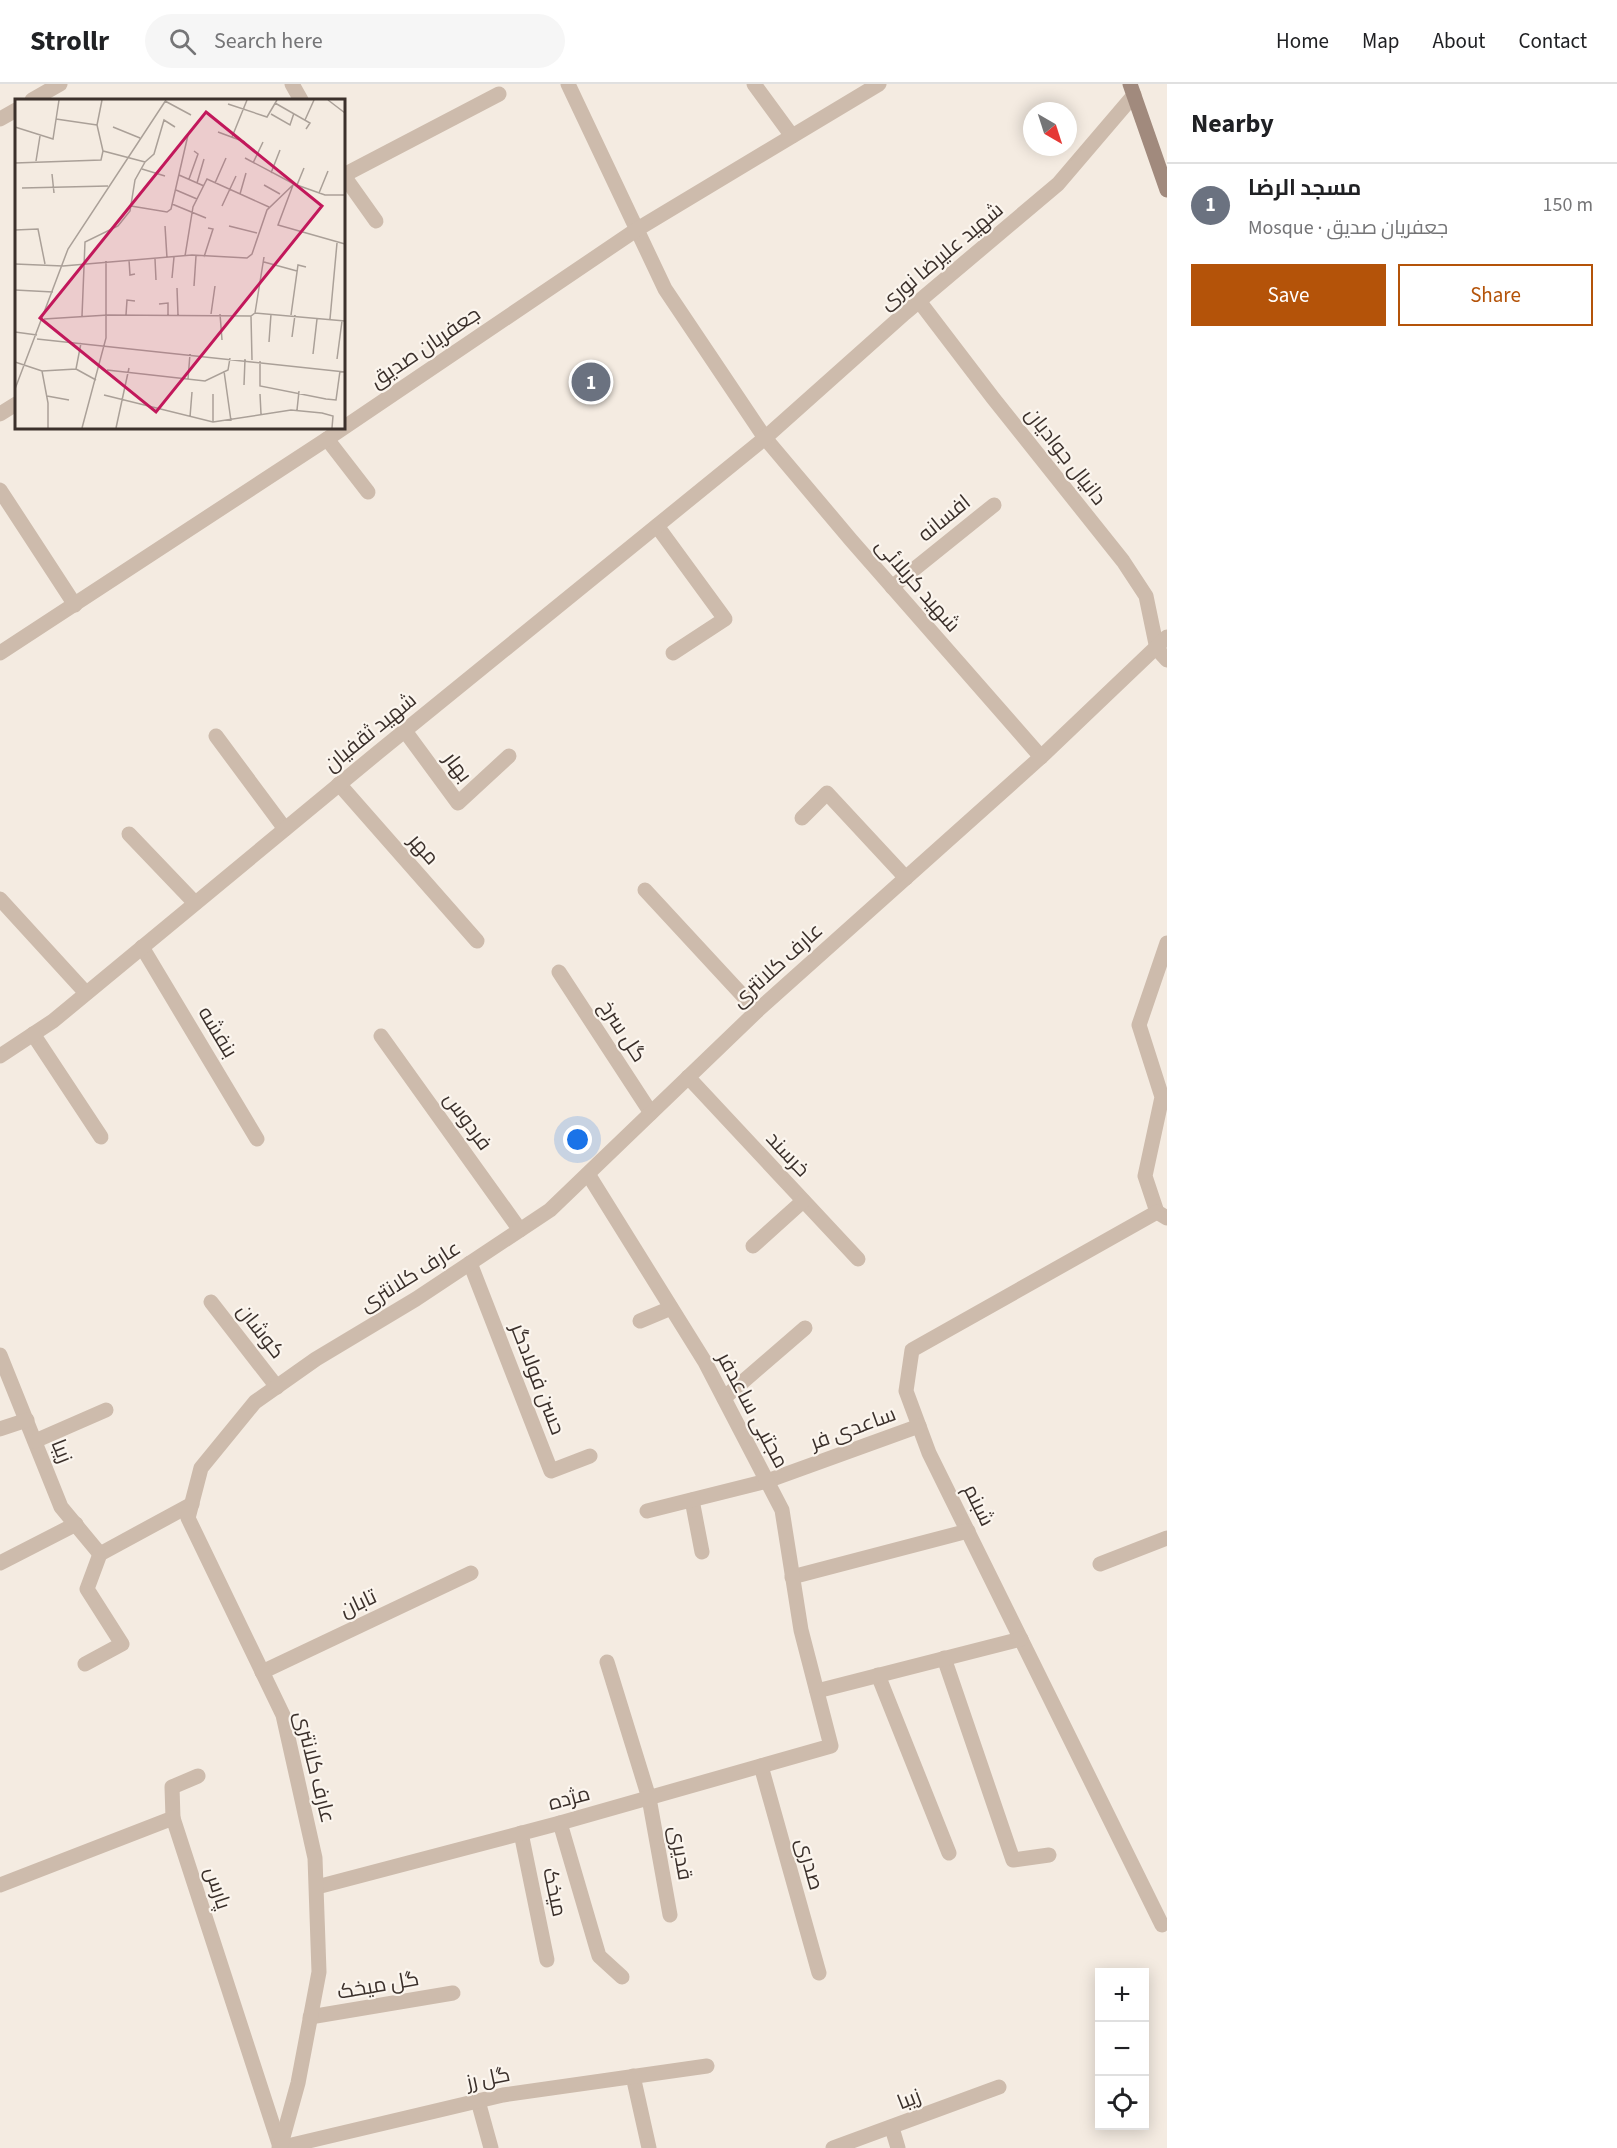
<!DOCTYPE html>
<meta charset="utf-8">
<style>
body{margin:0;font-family:"Source Sans 3",Cairo,sans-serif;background:#f6f6f6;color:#202124}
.controls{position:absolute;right:18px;bottom:18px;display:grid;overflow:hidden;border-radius:0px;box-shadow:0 3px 15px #0003}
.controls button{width:54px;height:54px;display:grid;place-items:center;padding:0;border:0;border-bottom:2px solid #e0e0e0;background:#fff;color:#202124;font:30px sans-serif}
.compass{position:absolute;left:1023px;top:18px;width:54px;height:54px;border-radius:50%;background:#fff;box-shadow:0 3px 15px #0003;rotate:141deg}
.you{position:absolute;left:578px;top:1056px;width:21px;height:21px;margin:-15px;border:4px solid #fff;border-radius:50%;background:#1a73e8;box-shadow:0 0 0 9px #1a73e833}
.badge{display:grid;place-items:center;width:39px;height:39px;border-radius:50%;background:#b45309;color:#fff;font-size:20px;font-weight:700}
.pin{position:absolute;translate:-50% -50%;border:3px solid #fff;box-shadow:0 2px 6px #0006}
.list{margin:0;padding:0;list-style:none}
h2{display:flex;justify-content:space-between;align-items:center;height:78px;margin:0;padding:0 24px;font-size:26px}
h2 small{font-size:20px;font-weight:400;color:#757577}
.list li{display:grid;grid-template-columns:39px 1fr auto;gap:18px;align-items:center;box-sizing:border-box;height:84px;padding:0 24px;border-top:2px solid #e0e0e0}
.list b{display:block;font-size:22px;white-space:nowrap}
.list p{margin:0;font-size:20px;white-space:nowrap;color:#757577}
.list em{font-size:20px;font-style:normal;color:#757577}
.actions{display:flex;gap:12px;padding:18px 24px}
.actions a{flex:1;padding:14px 0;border:2px solid #b45309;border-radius:0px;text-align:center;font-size:21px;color:#b45309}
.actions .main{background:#b45309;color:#fff}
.icon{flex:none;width:33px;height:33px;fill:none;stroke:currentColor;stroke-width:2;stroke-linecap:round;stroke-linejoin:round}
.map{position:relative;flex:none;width:1167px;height:2064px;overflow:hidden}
header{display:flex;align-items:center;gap:36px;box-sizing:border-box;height:84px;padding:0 30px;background:#fff;border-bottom:2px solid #e0e0e0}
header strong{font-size:28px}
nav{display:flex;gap:33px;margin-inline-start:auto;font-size:21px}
.search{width:420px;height:54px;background:#f6f6f6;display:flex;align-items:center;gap:15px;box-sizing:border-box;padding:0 21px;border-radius:33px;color:#757577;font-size:22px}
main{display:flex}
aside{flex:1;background:#fff}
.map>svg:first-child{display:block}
</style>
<header>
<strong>Strollr</strong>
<div class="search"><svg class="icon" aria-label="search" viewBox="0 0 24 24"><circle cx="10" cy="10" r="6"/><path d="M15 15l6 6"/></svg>Search here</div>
<nav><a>Home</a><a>Map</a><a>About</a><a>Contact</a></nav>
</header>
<main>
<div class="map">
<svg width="1167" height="2064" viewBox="0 0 1167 2064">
<rect width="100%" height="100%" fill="#f4ebe1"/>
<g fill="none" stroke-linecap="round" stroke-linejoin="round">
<!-- minor -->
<g stroke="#cdbbac" stroke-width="15">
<path d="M292,0L301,16"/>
<path d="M568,0L665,205L765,354L851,456L1041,673"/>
<path d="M754,0L792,52"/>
<path d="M32,16L60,0"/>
<path d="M0,35L16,26"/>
<path d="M344,91L499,10"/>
<path d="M344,92L376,137"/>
<path d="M919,217L993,314L1123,477L1146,512L1157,565L1167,576"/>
<path d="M0,330L16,320"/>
<path d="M327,355L368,408"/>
<path d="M0,406L75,521"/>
<path d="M657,442L725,535L673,569"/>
<path d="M892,503L994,421"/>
<path d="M0,569L327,355L636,146L879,0"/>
<path d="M405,647L458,719L509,672"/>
<path d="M216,652L285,745"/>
<path d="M339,700L477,857"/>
<path d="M802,734L827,709L906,794"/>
<path d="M129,750L195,819"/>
<path d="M645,806L757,927"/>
<path d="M0,815L86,909"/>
<path d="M1167,859L1139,941L1162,1013L1145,1092L1157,1128L1167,1134"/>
<path d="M142,863L257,1055"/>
<path d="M559,888L651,1029"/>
<path d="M33,950L101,1053"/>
<path d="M381,952L520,1146"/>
<path d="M0,972L53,937L376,670L765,354L905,229L1058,100L1134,11"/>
<path d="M688,993L858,1175"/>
<path d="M1157,1128L912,1266L906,1307L929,1369L1162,1841"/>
<path d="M753,1162L803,1117"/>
<path d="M470,1179L551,1387L590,1372"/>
<path d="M211,1218L277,1303"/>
<path d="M640,1237L671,1224"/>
<path d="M0,1271L61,1423L100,1470"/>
<path d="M724,1314L805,1244"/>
<path d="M0,1345L27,1336"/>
<path d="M35,1357L106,1326"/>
<path d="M692,1416L702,1468"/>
<path d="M647,1427L767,1397L919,1342"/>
<path d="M0,1479L76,1440"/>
<path d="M1100,1480L1167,1454"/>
<path d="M792,1493L968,1447"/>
<path d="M944,1574L1013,1776L1049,1771"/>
<path d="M607,1578L649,1714L670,1831"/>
<path d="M85,1580L122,1560L87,1505L100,1470L192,1420"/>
<path d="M262,1588L471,1489"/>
<path d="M878,1591L949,1769"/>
<path d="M817,1607L1021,1555"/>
<path d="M761,1682L819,1889"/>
<path d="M173,1734L172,1703L198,1692"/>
<path d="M560,1739L599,1872L622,1893"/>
<path d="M521,1749L547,1876"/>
<path d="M0,1801L173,1734L280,2063"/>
<path d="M317,1803L560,1739L831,1662L801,1546L782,1426L705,1278L588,1090"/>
<path d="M310,1933L453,1909"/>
<path d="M633,1992L649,2064"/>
<path d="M478,2017L491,2064"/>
<path d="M892,2044L898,2064"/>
<path d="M279,2064L503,2011L707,1982"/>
<path d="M280,2064L298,1999L319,1888L315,1774L283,1631L188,1434L201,1384L255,1318L316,1275L416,1215L550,1126L757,927L1041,673L1167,553"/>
<path d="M833,2064L999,2003"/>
</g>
<!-- secondary -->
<path stroke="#a18a7d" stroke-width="15" d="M1130,0L1167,106"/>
</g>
<g text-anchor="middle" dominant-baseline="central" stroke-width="4.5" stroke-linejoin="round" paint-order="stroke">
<!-- street labels -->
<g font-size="21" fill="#3b302b" stroke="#fbf5ee">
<text transform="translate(941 172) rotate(-40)">شهید علیرضا نوری</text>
<text transform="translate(425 263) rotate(-34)">جعفریان صدیق</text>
<text transform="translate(1066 372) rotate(52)">دانیال جوادیان</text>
<text transform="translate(944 434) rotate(-39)">افسانه</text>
<text transform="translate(918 501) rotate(49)">شهید کربلائی</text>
<text transform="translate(370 648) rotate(-39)">شهید ثقفیان</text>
<text transform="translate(458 683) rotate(53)">بهار</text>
<text transform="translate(424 765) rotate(49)">مهر</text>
<text transform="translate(777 881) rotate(-42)">عارف کلانتری</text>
<text transform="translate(623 947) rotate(57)">گل سرخ</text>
<text transform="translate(218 948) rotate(59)">بنفشه</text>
<text transform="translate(468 1037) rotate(54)">فردوس</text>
<text transform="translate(788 1070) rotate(47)">خرسند</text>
<text transform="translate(410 1192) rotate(-32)">عارف کلانتری</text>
<text transform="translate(261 1247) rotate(52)">کوشان</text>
<text transform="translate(538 1295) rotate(69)">حسن فولادگر</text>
<text transform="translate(753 1326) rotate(62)">مجتبی ساعدفر</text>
<text transform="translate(853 1344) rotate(-20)">ساعدی فر</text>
<text transform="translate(62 1367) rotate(68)">زیبا</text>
<text transform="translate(979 1421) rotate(64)">شبنم</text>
<text transform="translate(358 1519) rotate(-25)">تابان</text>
<text transform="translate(315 1683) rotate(76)">عارف کلانتری</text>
<text transform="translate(569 1714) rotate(-15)">مژده</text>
<text transform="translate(681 1769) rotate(80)">قدیری</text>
<text transform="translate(810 1780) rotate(74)">صدری</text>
<text transform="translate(218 1804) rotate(72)">پارس</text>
<text transform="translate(555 1808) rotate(78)">میخک</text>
<text transform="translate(378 1901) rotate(-10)">گل میخک</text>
<text transform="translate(488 1994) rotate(-12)">گل رز</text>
<text transform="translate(909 2015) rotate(-21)">زیبا</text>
</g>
</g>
<!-- overview -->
<g transform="translate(15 15)">
<rect width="330" height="330" fill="#f4ebe1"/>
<path fill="none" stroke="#aaa098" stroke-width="1.5" d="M87,1L82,26L88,52M313,1L330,14M150,2L176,16M260,4L295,24L291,30M213,5L252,18L262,1M256,15L275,26L279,14M41,20L82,26M290,21L299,1M0,28L38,40L44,1M98,28L125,39M203,33L230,43M217,38L232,1M230,59L279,85L310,96H330M21,62L25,37M130,63L139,55L149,21L160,28M0,64L86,61L88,52L130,63L120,81L115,112L103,127L70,143L67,217M238,64L248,43M127,70L150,77M256,74L265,51M37,75L39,94M164,76L189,87M174,80L183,55L179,52M182,84L189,60M200,84L211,59M249,86L265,95M278,86L263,126L330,145M282,86L289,69M7,89L93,87M161,91L182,100M304,94L313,72M225,95L231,74M157,105L191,119M116,107L152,113L156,110L173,36M207,107L221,77M150,127L152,159M214,127L242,134M0,131L23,130L30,165M170,157L178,108L192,80L254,108M189,158L198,130L193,129M140,160L141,181M114,161L115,176L120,175M249,163L282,172M0,165L48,167L177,156L232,159L237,155L252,111L279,85M157,179L159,158M179,187L181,157M162,189L163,216M0,191L38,193M144,205L153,204V216M240,214L249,158M196,215L200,187M205,215L207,241M111,216L112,201L120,202M276,216L283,166L291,168M236,217L237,261M29,220L93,216L236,217L240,214L330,222M315,220L322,144M0,233L22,236M277,238L280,216M22,240L330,273M254,243L256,215M298,255L302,220M322,260L327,222M245,262V287L311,300L321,301L325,272M0,263L27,272L61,270L66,244M61,270L81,281M92,271L190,282L213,271L215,259M27,272L33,304V329M209,272L216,322M173,280L175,255M229,286L230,260M0,290L53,150L151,1M245,295L246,315M89,296L198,323L276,311L307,314L318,317L317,329M32,297L54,301M282,311L284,292M175,318L177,293M198,323V295M67,329L91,239V162M101,329L114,269"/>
<path fill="#c2185b" fill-opacity="0.15" stroke="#c2185b" stroke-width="3" d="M191,13L307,107L141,313L25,219Z"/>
<rect width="330" height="330" fill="none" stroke="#3b302b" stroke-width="3"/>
</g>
</svg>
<div class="controls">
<button>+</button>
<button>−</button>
<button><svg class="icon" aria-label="locate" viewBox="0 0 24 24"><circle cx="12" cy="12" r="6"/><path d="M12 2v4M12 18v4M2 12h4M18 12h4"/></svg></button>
</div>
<svg class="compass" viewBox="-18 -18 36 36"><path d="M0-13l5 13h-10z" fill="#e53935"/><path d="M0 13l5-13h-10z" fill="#757577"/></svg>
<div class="you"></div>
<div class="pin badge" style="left:591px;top:298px;background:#6b7280">1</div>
</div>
<aside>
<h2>Nearby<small></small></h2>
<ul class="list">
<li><span class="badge" style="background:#6b7280">1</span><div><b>مسجد الرضا</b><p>Mosque · جعفریان صدیق</p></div><em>150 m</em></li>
</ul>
<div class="actions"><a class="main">Save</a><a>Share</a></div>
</aside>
</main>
